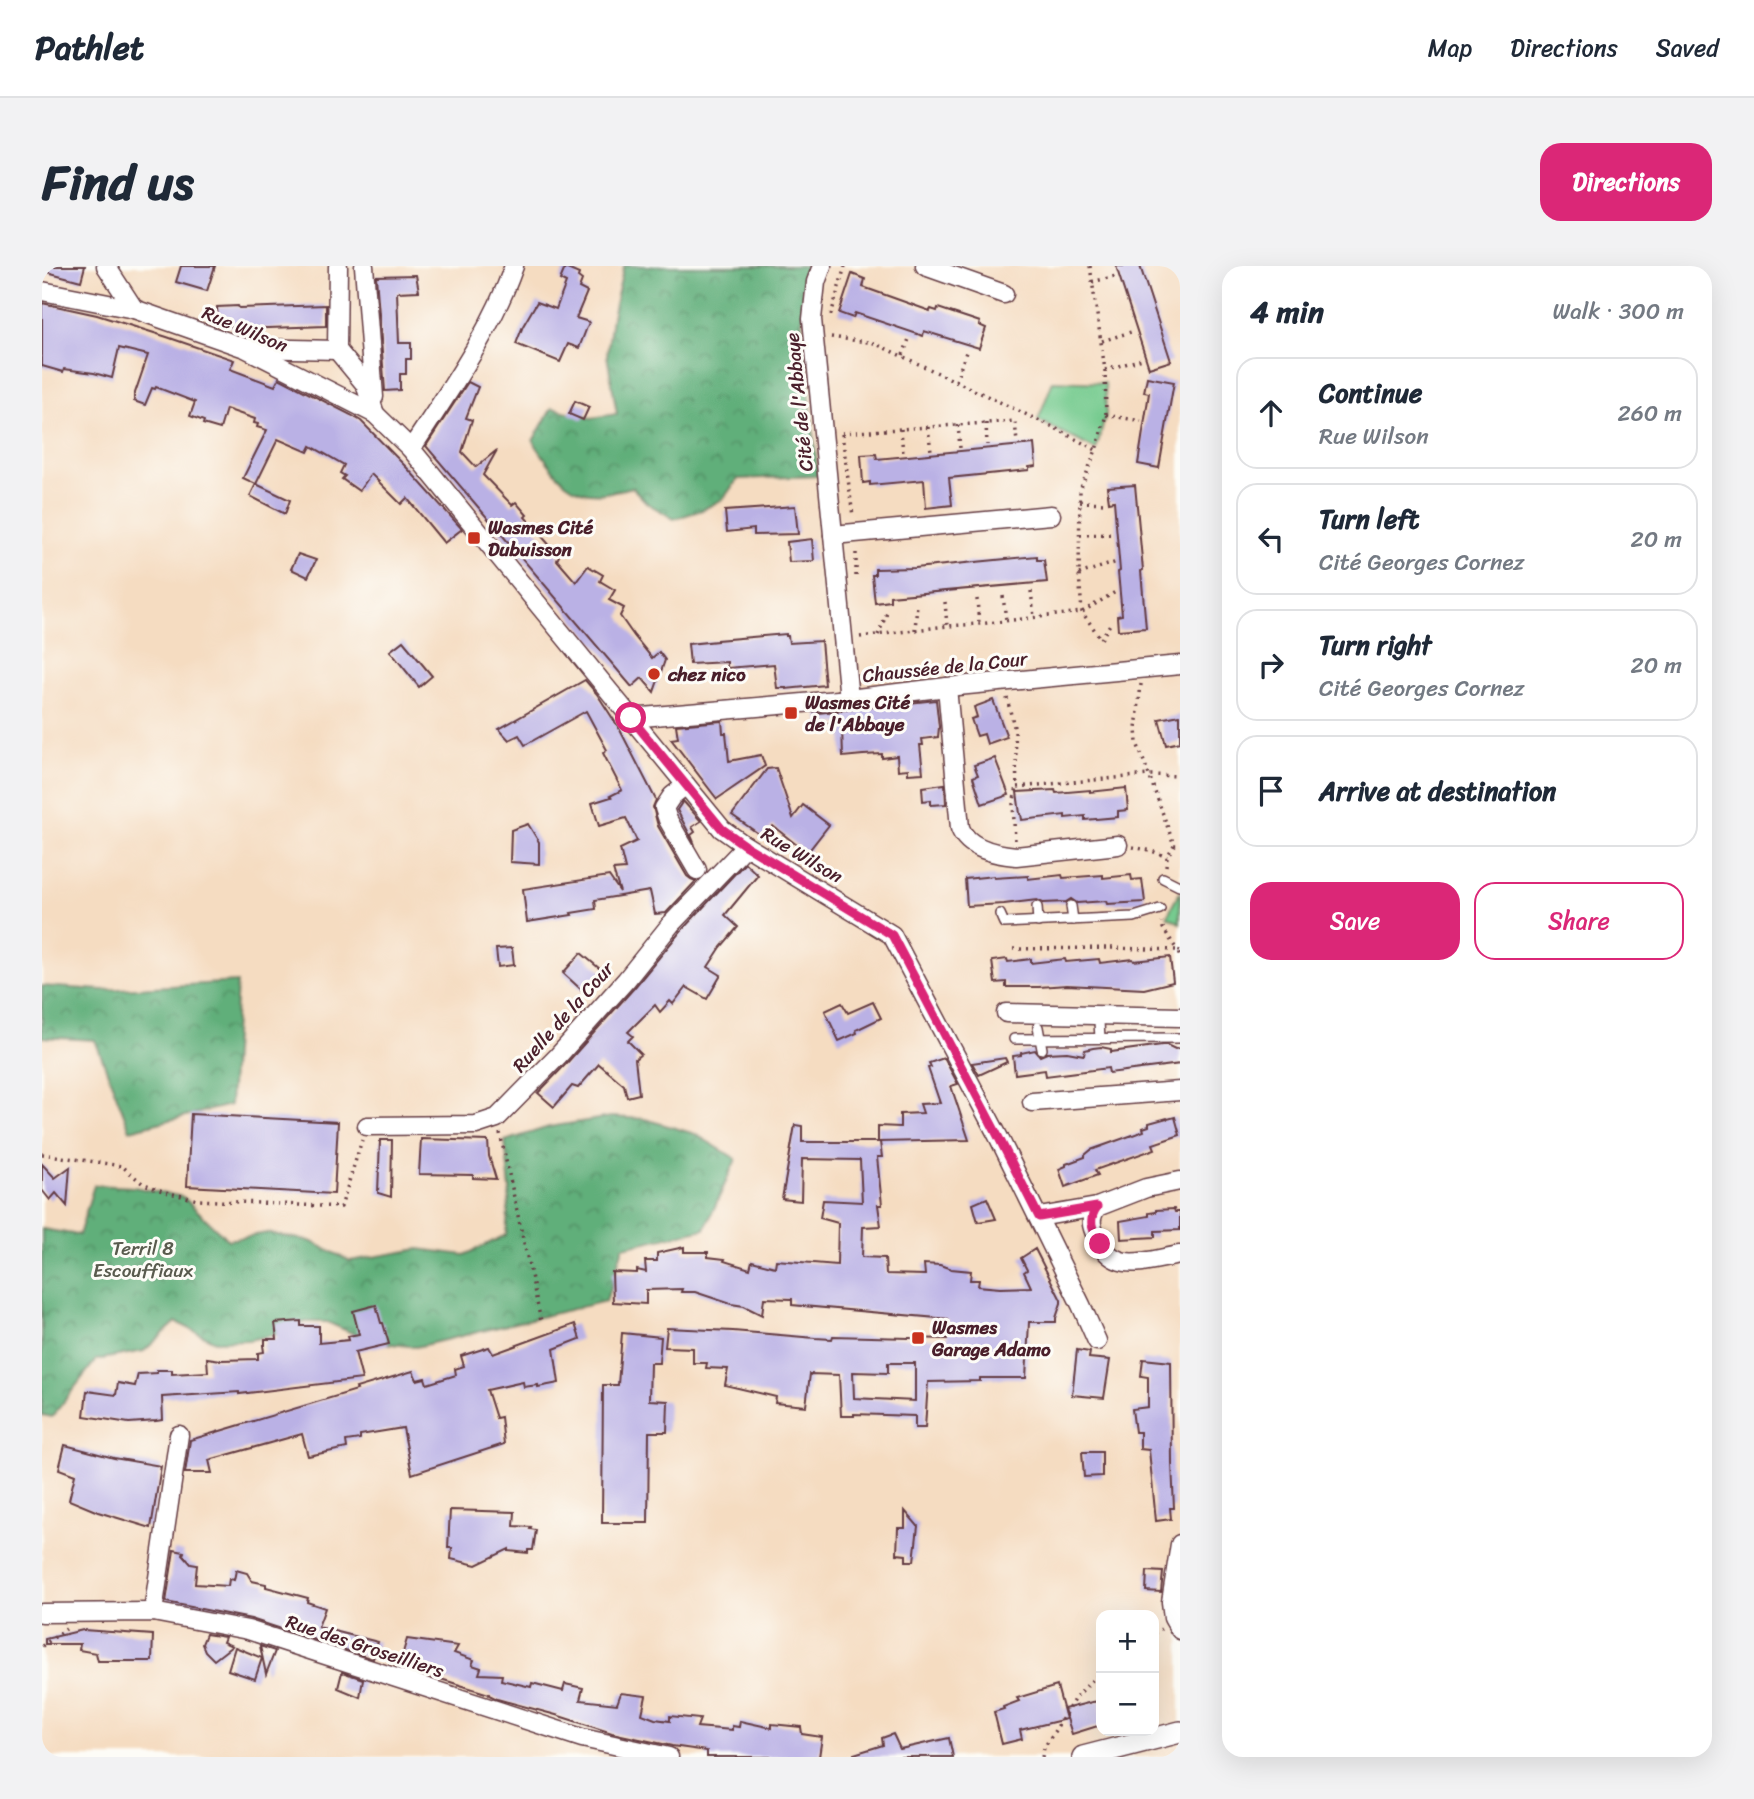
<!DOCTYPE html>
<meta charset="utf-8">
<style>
body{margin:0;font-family:Sriracha,sans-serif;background:#f2f2f3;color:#1f2937}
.controls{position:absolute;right:21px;bottom:21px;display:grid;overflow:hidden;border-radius:14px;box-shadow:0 7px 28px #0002}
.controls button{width:63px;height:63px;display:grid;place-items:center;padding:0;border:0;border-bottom:2px solid #e0e1e3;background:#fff;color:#1f2937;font:35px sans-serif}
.stop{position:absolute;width:21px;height:21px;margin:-16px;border:5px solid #db2777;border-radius:50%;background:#fff}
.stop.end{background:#db2777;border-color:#fff;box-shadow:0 2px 7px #0008}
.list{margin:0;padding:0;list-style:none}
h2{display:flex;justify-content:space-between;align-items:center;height:91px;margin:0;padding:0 28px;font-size:30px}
h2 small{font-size:23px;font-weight:400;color:#747a83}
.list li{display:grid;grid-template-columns:46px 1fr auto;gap:21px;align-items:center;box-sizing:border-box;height:112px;margin:0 14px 14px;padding:0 14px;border:2px solid #e0e1e3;border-radius:21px}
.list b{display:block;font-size:26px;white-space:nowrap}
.list p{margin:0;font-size:23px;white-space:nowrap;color:#747a83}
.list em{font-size:23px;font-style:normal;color:#747a83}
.actions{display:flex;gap:14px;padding:21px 28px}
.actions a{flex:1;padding:16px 0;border:2px solid #db2777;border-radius:21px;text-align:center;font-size:24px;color:#db2777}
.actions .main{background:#db2777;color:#fff}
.icon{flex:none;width:38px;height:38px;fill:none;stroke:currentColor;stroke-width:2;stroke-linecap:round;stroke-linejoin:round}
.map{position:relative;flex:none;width:1138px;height:1491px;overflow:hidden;border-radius:21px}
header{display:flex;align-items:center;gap:42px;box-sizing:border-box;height:98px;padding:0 35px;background:#fff;border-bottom:2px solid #e0e1e3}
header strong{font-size:33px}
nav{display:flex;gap:38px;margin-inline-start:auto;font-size:24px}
.intro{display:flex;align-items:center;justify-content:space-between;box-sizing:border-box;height:168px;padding:0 42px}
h1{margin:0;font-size:49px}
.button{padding:18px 32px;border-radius:21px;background:#db2777;color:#fff;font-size:24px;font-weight:700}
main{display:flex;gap:42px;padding:0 42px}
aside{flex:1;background:#fff;border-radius:21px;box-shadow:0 7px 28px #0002}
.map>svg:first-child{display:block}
</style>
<header>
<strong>Pathlet</strong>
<nav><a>Map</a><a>Directions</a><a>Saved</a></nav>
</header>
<div class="intro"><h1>Find us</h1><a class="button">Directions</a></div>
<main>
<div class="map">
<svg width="1138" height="1491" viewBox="0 0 1138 1491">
<defs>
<pattern id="forest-crowns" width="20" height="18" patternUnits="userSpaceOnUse" patternTransform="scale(1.75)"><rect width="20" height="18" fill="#60af7a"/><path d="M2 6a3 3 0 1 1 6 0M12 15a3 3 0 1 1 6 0" fill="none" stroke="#518e64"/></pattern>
</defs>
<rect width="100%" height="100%" fill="#fdfcf7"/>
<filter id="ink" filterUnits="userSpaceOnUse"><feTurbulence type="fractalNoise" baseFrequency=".0143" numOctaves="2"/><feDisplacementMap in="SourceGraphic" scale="14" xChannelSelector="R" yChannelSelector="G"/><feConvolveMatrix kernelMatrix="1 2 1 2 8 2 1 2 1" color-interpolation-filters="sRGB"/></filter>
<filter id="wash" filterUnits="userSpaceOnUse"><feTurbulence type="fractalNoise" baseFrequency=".00686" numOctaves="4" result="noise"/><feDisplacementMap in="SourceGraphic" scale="28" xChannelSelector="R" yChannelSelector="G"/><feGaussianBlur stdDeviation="1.57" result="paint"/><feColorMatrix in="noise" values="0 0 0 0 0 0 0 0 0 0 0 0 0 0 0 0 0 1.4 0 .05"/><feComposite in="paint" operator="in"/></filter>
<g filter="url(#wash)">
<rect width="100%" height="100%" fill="#f5dcc1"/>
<!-- grass -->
<g fill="#76cb8f" stroke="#60755d" stroke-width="2">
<path d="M1011,115L1063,117L1064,149L1054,184L996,154Z"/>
<path d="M1138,625V657L1125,650Z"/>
</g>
<!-- forest -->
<g fill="url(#forest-crowns)" stroke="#556752" stroke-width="2">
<path d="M582,0H772L765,24L760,56L776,210L696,213L681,233L660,244L632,253L605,237L590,221C581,223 572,226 563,227C524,232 510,202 491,175L510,142L549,152L575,148L565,89L570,51Z"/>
<path d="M195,716L188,839L88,864L53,774L0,771V720L60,724Z"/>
<path d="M569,851L603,853L653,868L694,893L663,963L581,981L564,1035L374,1081L328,1075L285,1056H263L231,1069L207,1074L173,1075L134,1056L102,1085L54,1094L10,1151L0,1149V963L37,969L52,919L92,921L141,931L186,974L225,967L268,975L308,995L377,983L423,989L464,969L468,923L463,875L507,861Z"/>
</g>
<g id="blocks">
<!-- building -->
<g fill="#bab1e5" fill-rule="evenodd">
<path d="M1,0H43L39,15L1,5Z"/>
<path d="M139,0H173L165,25L134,16Z"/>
<path d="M1074,0H1098L1129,95L1107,102Z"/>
<path d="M523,2L537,8L536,11L540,14L537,22L545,26L534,52L547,56L537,82L526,78L518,96L474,78L481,60L495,36L514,43L524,17L518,14Z"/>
<path d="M810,8L823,13L821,21L888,45L889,43L895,45L896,42L938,56L937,59L944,62L937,82L882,65L881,70L813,47L811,52L797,47Z"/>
<path d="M374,9L377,25L355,26L357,77H369V93H364V108H358V124L343,125L334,10Z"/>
<path d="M0,37L55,49L125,71L192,94L188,103L233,120L237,112L309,149L319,155L366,203L420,263L402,277L365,232L359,238L329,208L317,225L300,213L303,210L298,207L302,199L269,180L266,186L236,173L214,218L248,234L243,248L208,230L214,218L201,212L225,164L215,161L216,158L212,157L213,153L184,143L178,163L161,158L162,155L148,150L153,136L114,121L113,123L110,122L103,139L92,135V130L106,89L77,82L70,112L52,107L22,103L21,106L0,100Z"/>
<path d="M284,39V60L197,63L176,56L175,41L196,40L197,42Z"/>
<path d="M1105,111L1132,116L1117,202L1096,198L1107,127L1102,126Z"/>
<path d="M426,116L436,121L424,152L430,154L420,186L434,201L455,184L441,209L470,239L474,236L485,249L483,251L517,290L515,294L534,316L546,300L561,309L558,315L573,324L567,334L582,342L578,350L592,370L610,392L617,386L623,394L612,426L600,412L590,421L384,180Z"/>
<path d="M533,135L547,141L541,154L527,148Z"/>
<path d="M992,178L994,200L987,201V204L907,212L910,239L884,242L882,214L828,219V216L821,217L819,189L834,188L835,193Z"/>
<path d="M1093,219L1099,283L1101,304L1099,305L1104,362L1076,364L1075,350L1080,349L1076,306L1078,305L1072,235L1067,236L1065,221Z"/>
<path d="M753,240L756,268L712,269V263L685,266L683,245Z"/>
<path d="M770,273L772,295L747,296L745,276Z"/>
<path d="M256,288L274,294L266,311L249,303Z"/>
<path d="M995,290V294H1002L1005,316L848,330V335L833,337L830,309H833V303L873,302Z"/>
<path d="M744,368V370H746L747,377L779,375L783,419L744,423V422H735L732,398L685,402V396L648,398L646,378L675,375V374Z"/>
<path d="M361,375L390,410L377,421L348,385Z"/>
<path d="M543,414L555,428L577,462L614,534L611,541L616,560L645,610L649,613L654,615L624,647L613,648L608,625L553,634L554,643L529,647L530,649L485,656L481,623L567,610L578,626L571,604L583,603L578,583L595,575L584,552L557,560L550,537L569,531L568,530L580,524L561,487L565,484L544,445L483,479L477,469L467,474L457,463Z"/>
<path d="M894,434L897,461L896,471L880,473L881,479H878L881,507L866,508V503L856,504L855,490L840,492V488L821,489L801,491L800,460H798L797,457L777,458L776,447Z"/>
<path d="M951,434L965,471L945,478L942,468L935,470L929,453L935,451L932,441Z"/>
<path d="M1138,449V476L1124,479L1117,453Z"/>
<path d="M680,455L681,467H684L687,495L719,489L723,500L675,533L629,473L636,472L634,459Z"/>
<path d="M953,492L967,529L940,538L931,511L936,509L932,499Z"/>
<path d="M734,502L751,552L761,539L787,559L765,587L731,560L721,571L690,549L725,503Z"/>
<path d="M903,518L904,538L889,539V534L881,535L880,521Z"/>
<path d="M1084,522L1086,544L1076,545V551L1043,554V550L1023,552V549L980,554L979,548H978L975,526L1013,524L1014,527L1048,524V526Z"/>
<path d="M641,535L659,555L650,561L653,566L649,569L653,579L635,544Z"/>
<path d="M486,558L497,576V598L468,596L469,564Z"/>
<path d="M703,597L716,609L683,649L696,661L679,681L666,701L679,709L665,733L644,721L631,738L628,735L618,746L613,739L586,766L591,770L586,775L599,788L593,793L597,828L585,831L582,819L557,798L536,822L530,820L512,841L496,827L524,798L592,722L638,666Z"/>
<path d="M1020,609L1021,612L1061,609V612L1089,609L1090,614L1100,613L1103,636L1065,638L1064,635L1035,637L1029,633L1024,636L1001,637L995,634L962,638L925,640L923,613L952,610V612L986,610V613Z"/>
<path d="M470,682L472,699L456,701L454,683Z"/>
<path d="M539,687L564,708L544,728L521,707Z"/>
<path d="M1128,691L1131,716L1102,723L1025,719L997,721H964V716L953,717L950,695L965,693L966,696L989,693V697L1023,693L1024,696L1057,693L1058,697L1091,693L1092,695Z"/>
<path d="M831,736L839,752L814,764L815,767L797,775L783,745L800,737L806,747Z"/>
<path d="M1120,779H1125L1133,783L1138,782V798L1067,807L1066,802L1004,810L1003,804L973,808L971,790L979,789V787L993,784L998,790L1005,787L1025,786L1042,789L1043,784L1051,782L1059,781L1069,783V786Z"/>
<path d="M902,792L916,818L909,820L927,874L836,876V860L858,861V848L881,847L878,838L898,837L886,802L889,801L887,797Z"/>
<path d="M963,792L965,796L937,809L930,797Z"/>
<path d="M149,848L296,856L292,928L145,920Z"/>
<path d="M1133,851L1138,869L1111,878L1113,883L1053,904L1056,909L1023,921L1017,903L1024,900V898L1043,891V889L1049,884L1102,865L1101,862L1107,860V857L1125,852L1126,853Z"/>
<path d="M753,859L760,860V876H838L840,891H835L840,939H836L839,960L821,961L820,991L843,992L844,1008L883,1009L882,998L898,999L909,1003L929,1005L928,1014H937L936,1020L958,1022L989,1021L982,1006L985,1004L979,992L993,983L1019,1034V1037L1014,1052V1056H987L984,1112H938V1115L886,1116L883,1162H873V1150L812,1148V1150H799L797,1109L768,1108L764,1140L733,1137L734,1131L683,1119L686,1103L664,1102L665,1097H651V1082L623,1081L625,1062L691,1065L773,1072L790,1073L791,1070L905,1073L906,1053L750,1039V1033L722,1032L720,1049L702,1040L689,1038L653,1026H639L640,1023L604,1024V1038L571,1036L570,1006L595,1007V1004L604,1006L603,995H615V987L642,981V986H666V991L683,993L682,995L708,1003L710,995L733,1001L734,994L795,999L796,957L778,952L781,934L820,936L818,894L760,893L759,935L740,933ZM846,1097H873V1135L812,1132L811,1106L846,1107Z"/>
<path d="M379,873L446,875L447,890L454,913L431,912V909L377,908Z"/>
<path d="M338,874H350L349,931L336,927Z"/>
<path d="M0,898L13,912L28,901L25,940L14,927L8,934L0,924Z"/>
<path d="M945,932L954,953L936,956L931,938Z"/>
<path d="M1132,943L1133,946H1138V964L1113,965V971L1079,973L1078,955L1107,950V947L1114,946V944Z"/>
<path d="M334,1039L339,1057H341L347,1078L313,1086L320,1113L197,1128V1126L120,1131L121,1154L114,1155L87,1157L42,1150L45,1125L74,1129L76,1117L93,1120L96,1108L115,1107V1104H130V1108L166,1106L165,1092L179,1094L216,1093V1087L222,1086L221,1079H223V1073H235L233,1057L259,1055V1060H277V1077L307,1074L306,1070L317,1068L311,1045Z"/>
<path d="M533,1058L538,1073L512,1083L517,1117L496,1121V1119L482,1121L481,1116L445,1124L454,1152L459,1151L462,1178L370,1208L361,1162L318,1169V1173L304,1175L305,1182L266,1190L260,1168L167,1194L170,1207H143L148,1174L315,1124L314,1122L371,1105L375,1114L383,1112L385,1118L414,1109L413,1103L422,1100L419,1090L447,1081L451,1088Z"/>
<path d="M580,1067L619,1071L617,1097H608L607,1134L626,1135L625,1166H607L606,1257H560L561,1119H576Z"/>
<path d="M1035,1084L1048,1086L1047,1092L1068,1094L1062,1132L1030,1129Z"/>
<path d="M1101,1093L1129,1096L1130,1198L1132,1242H1128L1129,1253L1114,1255L1107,1184L1098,1183V1166H1093L1090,1143L1106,1141V1111L1099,1110Z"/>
<path d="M23,1179L72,1192L119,1200L109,1262L56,1246L27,1234L33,1209L17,1203Z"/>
<path d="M1040,1186H1060V1210L1042,1211Z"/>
<path d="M408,1244L473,1246L472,1260L489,1261L488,1263L494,1264L491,1284H486V1287L467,1285V1283L434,1299L409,1293L410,1282H406Z"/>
<path d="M863,1245L876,1260L872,1295H864V1289L855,1288L856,1262H863Z"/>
<path d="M132,1284L142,1286L141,1289L149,1298L155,1299L153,1318L186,1320L187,1313L192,1314L194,1304L205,1307L210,1315L224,1318V1321L266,1332L265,1336L283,1342L276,1361L336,1376L331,1393L209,1353L124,1336Z"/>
<path d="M1105,1305L1121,1306L1119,1326L1104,1325Z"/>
<path d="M41,1364L111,1369L110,1395H56L54,1387L37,1384L38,1378H3V1373Z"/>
<path d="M164,1368L183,1371L181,1376L190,1380L172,1394L163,1385L160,1378Z"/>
<path d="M365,1373L416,1380L412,1387L432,1394L430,1399L439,1402L437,1408L460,1409L459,1414L489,1421L490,1417L521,1425L523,1418L541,1422L538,1434L575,1438L579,1427L604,1430L600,1448L613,1453L628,1455V1450L658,1453L655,1461L690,1464V1460L697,1461L698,1455L730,1462V1458L759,1461L760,1468L780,1471L777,1491H665V1485L630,1480L570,1467L514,1449L455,1433L447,1429V1428L357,1400Z"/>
<path d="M218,1380L233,1385L224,1408Z"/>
<path d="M193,1381L220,1392L213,1413L186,1404Z"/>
<path d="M300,1406L321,1413L318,1431L296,1422Z"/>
<path d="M1015,1420L1024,1453L978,1464L980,1473L960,1478L952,1446L962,1443L961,1441L977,1435L975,1432Z"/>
<path d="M1059,1435V1459L1030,1468L1022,1443L1050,1436Z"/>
<path d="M851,1468L858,1483L907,1472L911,1491H812V1488L841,1479L840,1472Z"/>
</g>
</g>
</g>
<g filter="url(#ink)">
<use href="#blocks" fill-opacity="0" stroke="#643b42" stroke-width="2"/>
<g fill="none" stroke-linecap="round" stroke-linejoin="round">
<!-- service casing -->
<g stroke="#643b42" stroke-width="12">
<g id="service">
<path d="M1121,612L1137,620"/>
<path d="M1029,640L1031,654"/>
<path d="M995,641L996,656"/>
<path d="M958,648L962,657L1092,651L1118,643"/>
<path d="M1057,756L1058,772"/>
<path d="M996,761L1000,783"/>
<path d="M972,773L1138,772"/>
</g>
</g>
<!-- minor casing -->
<g stroke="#643b42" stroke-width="21">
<g id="minor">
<path d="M64,0L92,43"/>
<path d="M296,0L295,84L323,118L333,148"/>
<path d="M322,0L332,131"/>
<path d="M780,0L774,16L770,53L807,433"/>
<path d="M883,0L962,28"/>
<path d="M0,25L92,43L203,82L333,148L369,183L680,563L704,580L850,669L957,872L1039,1039L1055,1075"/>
<path d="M207,82L295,84"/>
<path d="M369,183C407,125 449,66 472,0"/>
<path d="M791,269L1009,249"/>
<path d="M905,421L918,562C926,583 953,588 974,590L1076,579"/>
<path d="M589,452L807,433L905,421L1138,399"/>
<path d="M644,519L630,530L622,542L626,554L655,604"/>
<path d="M964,747L1138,751"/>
<path d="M990,836L1138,825"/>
<path d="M325,860L434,859L455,852L516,790L584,714L629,658L704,580"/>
<path d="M1055,941C1047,953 1049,960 1055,972C1073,1010 1104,994 1138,989"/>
<path d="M997,951L1055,941L1104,922L1138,915"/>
<path d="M1138,1278L1129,1336L1131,1352L1138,1364"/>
<path d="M111,1346L137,1169"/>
<path d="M0,1347L111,1346L206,1364L540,1472L627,1491"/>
</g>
</g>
<!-- tertiary casing -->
<g stroke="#643b42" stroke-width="24">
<path id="tertiary" d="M1041,1491L1138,1466"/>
</g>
<!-- path -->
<g stroke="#643b42" stroke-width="3.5" stroke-dasharray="2 5" stroke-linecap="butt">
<path d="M1048,0L1063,104L1064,149L1054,184L1038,224L1037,308L1040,346L1059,373L1070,355"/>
<path d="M1050,16L1074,10"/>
<path d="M789,49L803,0"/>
<path d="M789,71L832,77L1011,161L1054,184"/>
<path d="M1060,75L1092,65"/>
<path d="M861,89L867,73"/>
<path d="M1063,104L1100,93"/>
<path d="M914,115L924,86"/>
<path d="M1064,149L1099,155"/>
<path d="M944,157L945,179"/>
<path d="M916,159L918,182"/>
<path d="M886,161L889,185"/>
<path d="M859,163L861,188"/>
<path d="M800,167L973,155L975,177"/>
<path d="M800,168L811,250"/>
<path d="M1038,236L1064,237"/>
<path d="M1038,269L1073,268"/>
<path d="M1037,308L1075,296"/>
<path d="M814,310V282"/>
<path d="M989,325L992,351"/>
<path d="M961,330L964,354"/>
<path d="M935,333L937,358"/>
<path d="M903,336L905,360"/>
<path d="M873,364L875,338"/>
<path d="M836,369L845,347"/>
<path d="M818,371L905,360L937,358L1040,346L1075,325"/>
<path d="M1099,418L1094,463L1095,477L1107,509L1132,579H1138"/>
<path d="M965,432L973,465L975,521L1107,509L1138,510"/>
<path d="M973,574L971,538L975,521"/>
<path d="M1091,581L1110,585L1125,591"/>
<path d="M1124,600L1125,591L1132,579"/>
<path d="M971,683L1071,682L1135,684L1121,662L1120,656"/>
<path d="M1138,685L1135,684L1138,691"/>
<path d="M458,867L499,1055"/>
<path d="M0,888L80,900L100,917L123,926L156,934L299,941L320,874"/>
<path d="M1112,1367L1119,1363"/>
<path d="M0,1380L24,1363"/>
<path d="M1000,1491L1002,1482L1033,1432L1059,1405"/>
</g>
<!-- service -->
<use href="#service" stroke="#fff" stroke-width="9"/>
<!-- minor -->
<use href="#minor" stroke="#fff" stroke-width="18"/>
<!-- tertiary -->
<use href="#tertiary" stroke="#fff" stroke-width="21"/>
</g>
</g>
<g fill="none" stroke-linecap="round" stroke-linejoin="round" filter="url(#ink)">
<!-- route -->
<path stroke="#db2777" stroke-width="9" d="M589,452L680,563L704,580L850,669L957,872L997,951L1055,941C1045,955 1051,964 1058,978"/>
</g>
<!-- markers -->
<g fill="#c8321e" stroke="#fdfcf7" stroke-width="2.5">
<rect x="425" y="265" width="14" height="14" rx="3.5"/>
<circle cx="612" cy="408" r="7"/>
<rect x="742" y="440" width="14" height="14" rx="3.5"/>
<rect x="869" y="1065" width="14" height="14" rx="3.5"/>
</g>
<g text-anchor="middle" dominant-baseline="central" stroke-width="6" stroke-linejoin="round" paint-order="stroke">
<!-- street labels -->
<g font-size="19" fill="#4a1f2b" stroke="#fdfcf7">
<text transform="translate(203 63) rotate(23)">Rue Wilson</text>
<text transform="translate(757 136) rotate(-96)">Cité de l'Abbaye</text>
<text transform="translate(903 401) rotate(-6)">Chaussée de la Cour</text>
<text transform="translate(760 589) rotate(31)">Rue Wilson</text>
<text transform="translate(521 751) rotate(-48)">Ruelle de la Cour</text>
<text transform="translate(323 1380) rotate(18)">Rue des Groseilliers</text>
</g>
<!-- poi labels -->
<g font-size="19" font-weight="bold" fill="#4a1f2b" stroke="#fdfcf7" text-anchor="start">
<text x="446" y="261">Wasmes Cité<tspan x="446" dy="22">Dubuisson</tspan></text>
<text x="626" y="408">chez nico</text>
<text x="763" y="436">Wasmes Cité<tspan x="763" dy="22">de l'Abbaye</tspan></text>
<text x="890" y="1061">Wasmes<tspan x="890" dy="22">Garage Adamo</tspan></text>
</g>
<!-- park labels -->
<g font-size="19" fill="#595b4e" stroke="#fdfcf7">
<text x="101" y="982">Terril 8<tspan x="101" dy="22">Escouffiaux</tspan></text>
</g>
</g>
</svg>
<div class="controls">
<button>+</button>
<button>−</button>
</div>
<div class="stop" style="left:589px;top:452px"></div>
<div class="stop end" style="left:1058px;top:978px"></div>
</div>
<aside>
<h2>4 min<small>Walk · 300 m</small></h2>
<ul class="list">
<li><svg class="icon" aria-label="ahead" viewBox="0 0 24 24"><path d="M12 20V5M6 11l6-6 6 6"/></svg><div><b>Continue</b><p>Rue Wilson</p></div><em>260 m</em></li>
<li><svg class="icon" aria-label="left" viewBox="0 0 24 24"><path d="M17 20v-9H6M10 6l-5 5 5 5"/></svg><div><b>Turn left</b><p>Cité Georges Cornez</p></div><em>20 m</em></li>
<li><svg class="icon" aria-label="right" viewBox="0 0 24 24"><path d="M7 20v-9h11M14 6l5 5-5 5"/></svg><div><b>Turn right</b><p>Cité Georges Cornez</p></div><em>20 m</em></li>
<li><svg class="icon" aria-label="arrive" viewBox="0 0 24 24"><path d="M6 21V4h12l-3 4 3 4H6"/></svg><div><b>Arrive at destination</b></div></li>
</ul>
<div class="actions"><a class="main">Save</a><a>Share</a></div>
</aside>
</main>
